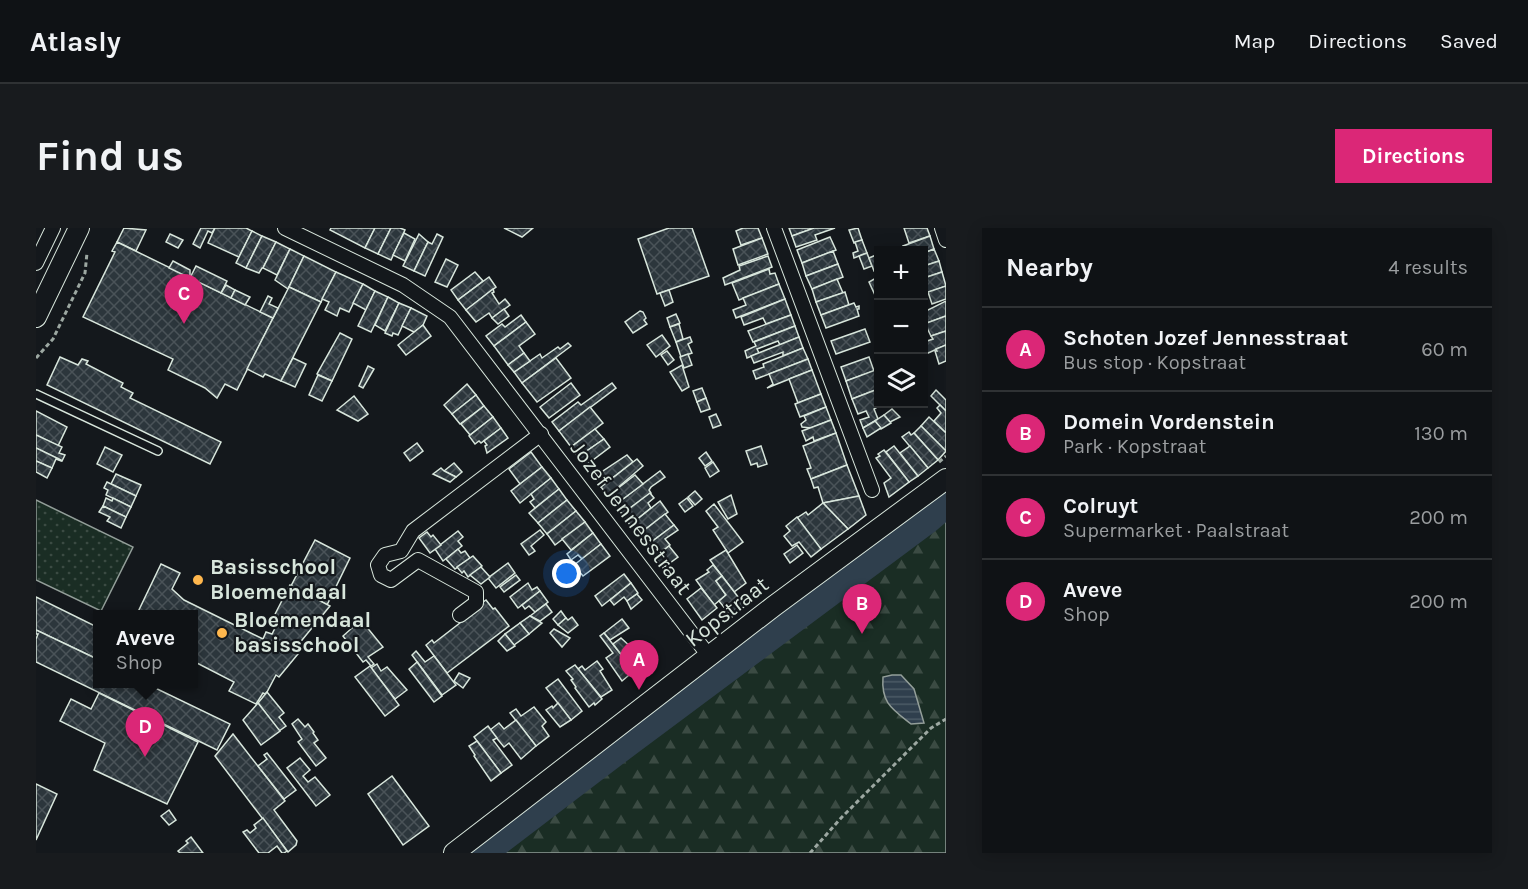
<!DOCTYPE html>
<meta charset="utf-8">
<style>
body{margin:0;font-family:Karla,sans-serif;background:#181b1e;color:#f1f3f6}
.controls{position:absolute;right:18px;top:18px;display:grid;overflow:hidden;border-radius:0px;box-shadow:0 3px 15px #0003}
.controls button{width:54px;height:54px;display:grid;place-items:center;padding:0;border:0;border-bottom:2px solid #2f3234;background:#0f1215;color:#f1f3f6;font:30px sans-serif}
.you{position:absolute;left:531px;top:346px;width:21px;height:21px;margin:-15px;border:4px solid #fff;border-radius:50%;background:#1a73e8;box-shadow:0 0 0 9px #1a73e833}
.badge{display:grid;place-items:center;width:39px;height:39px;border-radius:50%;background:#db2777;color:#fff;font-size:20px;font-weight:700}
.pin{position:absolute;translate:-50% -50px;filter:drop-shadow(0 2px 3px #0008)}
.pin::after{content:'';position:absolute;top:32px;width:21px;height:18px;background:inherit;clip-path:polygon(0 0,100% 0,50% 100%)}
.popup{position:absolute;left:57px;top:382px;width:105px;height:78px;box-sizing:border-box;display:grid;place-content:center;border-radius:0px;background:#0f1215;filter:drop-shadow(0 2px 4px #0005);font-size:20px;white-space:nowrap;color:#9b9ea0}
.popup b{font-size:22px;color:#f1f3f6}
.popup::after{content:'';position:absolute;left:50%;top:100%;margin-left:-12px;border:12px solid transparent;border-top-color:#0f1215}
.list{margin:0;padding:0;list-style:none}
h2{display:flex;justify-content:space-between;align-items:center;height:78px;margin:0;padding:0 24px;font-size:26px}
h2 small{font-size:20px;font-weight:400;color:#9b9ea0}
.list li{display:grid;grid-template-columns:39px 1fr auto;gap:18px;align-items:center;box-sizing:border-box;height:84px;padding:0 24px;border-top:2px solid #2f3234}
.list b{display:block;font-size:22px;white-space:nowrap}
.list p{margin:0;font-size:20px;white-space:nowrap;color:#9b9ea0}
.list em{font-size:20px;font-style:normal;color:#9b9ea0}
.icon{flex:none;width:33px;height:33px;fill:none;stroke:currentColor;stroke-width:2;stroke-linecap:round;stroke-linejoin:round}
.map{position:relative;flex:none;width:910px;height:625px;overflow:hidden;border-radius:0px}
header{display:flex;align-items:center;gap:36px;box-sizing:border-box;height:84px;padding:0 30px;background:#0f1215;border-bottom:2px solid #2f3234}
header strong{font-size:28px}
nav{display:flex;gap:33px;margin-inline-start:auto;font-size:21px}
.intro{display:flex;align-items:center;justify-content:space-between;box-sizing:border-box;height:144px;padding:0 36px}
h1{margin:0;font-size:42px}
.button{padding:15px 27px;border-radius:0px;background:#db2777;color:#fff;font-size:21px;font-weight:700}
main{display:flex;gap:36px;padding:0 36px}
aside{flex:1;background:#0f1215;border-radius:0px;box-shadow:0 3px 15px #0003}
.map>svg:first-child{display:block}
</style>
<header>
<strong>Atlasly</strong>
<nav><a>Map</a><a>Directions</a><a>Saved</a></nav>
</header>
<div class="intro"><h1>Find us</h1><a class="button">Directions</a></div>
<main>
<div class="map">
<svg width="910" height="625" viewBox="0 0 910 625">
<defs>
<pattern id="grass-dots" width="8" height="8" patternUnits="userSpaceOnUse" patternTransform="scale(1.5)"><rect width="8" height="8" fill="#1a2d24"/><path d="M2 2h.1M6 6h.1" fill="none" stroke="#3b4b43" stroke-width="1.8" stroke-linecap="round"/></pattern>
<pattern id="forest-firs" width="22" height="20" patternUnits="userSpaceOnUse" patternTransform="scale(1.5)"><rect width="22" height="20" fill="#1a2d24"/><path d="M5 1l3.5 6h-7zM16 11l3.5 6h-7z" fill="#3b4b43"/></pattern>
<pattern id="water-rules" width="6" height="5" patternUnits="userSpaceOnUse" patternTransform="scale(1.5)"><rect width="6" height="5" fill="#2f3f4d"/><path d="M0 2.5h6" fill="none" stroke="#4c5b66"/></pattern>
<pattern id="building-cross-hatch" width="8" height="8" patternUnits="userSpaceOnUse" patternTransform="scale(1.5)"><rect width="8" height="8" fill="#2c363c"/><path d="M0 0l8 8M0 8l8-8" fill="none" stroke="#4a5358"/></pattern>
</defs>
<rect width="100%" height="100%" fill="#14181c"/>
<!-- grass -->
<path fill="url(#grass-dots)" stroke="#939e99" stroke-width="1.5" d="M0,272L97,319L65,383L0,352Z"/>
<!-- forest -->
<path fill="url(#forest-firs)" stroke="#939e99" stroke-width="1.5" d="M910,266V625H447L887,290Z"/>
<!-- water -->
<path fill="url(#water-rules)" stroke="#939e99" stroke-width="1.5" d="M856,447H865L878,461L888,495L875,496C856,481 845,475 847,449Z"/>
<g fill="none" stroke-linecap="round" stroke-linejoin="round">
<!-- river -->
<path stroke="#2f3f4d" stroke-width="28" d="M447,625L590,516L891,292L910,276"/>
</g>
<!-- building -->
<g fill="url(#building-cross-hatch)" stroke="#d8e6dc" stroke-width="1.5">
<path d="M88,0L110,2L100,23L81,14Z"/>
<path d="M165,0H179L176,5L172,3L164,20L157,16Z"/>
<path d="M179,0H210L216,3L203,29L172,15Z"/>
<path d="M295,0H339L329,20L294,2Z"/>
<path d="M339,0H355L342,26L329,20Z"/>
<path d="M355,0H364L369,2L355,32L342,26Z"/>
<path d="M468,0H497L486,9Z"/>
<path d="M633,0H656L673,48L621,66L602,11Z"/>
<path d="M707,0H722L726,10L705,17L700,3Z"/>
<path d="M753,0H778L756,8Z"/>
<path d="M778,0H799L779,7L781,12L760,19L756,8Z"/>
<path d="M822,0L826,12L818,15L813,2Z"/>
<path d="M868,0H891L894,8L873,15Z"/>
<path d="M216,3L226,8L210,40L200,35Z"/>
<path d="M368,5L379,11L369,33L357,27Z"/>
<path d="M134,6L147,12L142,20L130,14Z"/>
<path d="M383,6L392,14L378,43L367,38Z"/>
<path d="M401,6L407,9L389,48L378,43L392,14L396,16Z"/>
<path d="M226,8L240,14L227,40H226L223,45L210,40Z"/>
<path d="M894,8L898,21L888,25V22H869L867,18Z"/>
<path d="M794,9L800,22L766,35L761,22Z"/>
<path d="M726,10L732,26L702,37L697,21Z"/>
<path d="M826,12L831,25L818,30L817,25L822,23L819,14Z"/>
<path d="M81,14L237,90L201,162L189,156L181,170L169,160L132,142L137,131L47,89L79,24L76,23Z"/>
<path d="M240,14L254,21L241,47L227,40Z"/>
<path d="M254,21L268,28L252,61L239,52Z"/>
<path d="M898,21L903,33L888,38V25Z"/>
<path d="M797,23L802,36L770,48L766,35Z"/>
<path d="M831,25L836,38L828,41L823,28Z"/>
<path d="M840,27L842,41L838,43L833,30Z"/>
<path d="M268,28L300,44L285,74L253,59Z"/>
<path d="M732,28L736,39L689,57L687,50L704,42L703,38Z"/>
<path d="M410,31L422,37L411,59L399,54Z"/>
<path d="M137,33L154,42V50L133,40Z"/>
<path d="M903,33L906,44L888,50V38Z"/>
<path d="M802,36L807,49L776,61L770,48Z"/>
<path d="M160,38L191,53L185,65L154,50Z"/>
<path d="M733,41L734,46L739,45L743,56L703,72L696,55Z"/>
<path d="M300,44L327,56L313,84L304,80L301,88L289,82L293,74L286,71Z"/>
<path d="M439,44L447,53L422,72L415,62Z"/>
<path d="M906,44L910,58L888,66V50Z"/>
<path d="M453,49L460,59L430,82L422,72Z"/>
<path d="M840,50L842,66L839,67L833,54Z"/>
<path d="M801,51L807,65L780,74L776,61Z"/>
<path d="M327,56L339,63L330,82L317,75Z"/>
<path d="M743,56L749,71L700,90L697,82L710,77L707,70Z"/>
<path d="M190,57L199,62L195,70L185,65Z"/>
<path d="M910,58V71L896,76L892,64Z"/>
<path d="M253,59L285,74L245,153L229,146L227,149L211,141Z"/>
<path d="M457,61L458,64L456,65L463,76L469,71L474,77L456,90L453,85L440,94L430,82Z"/>
<path d="M199,62L214,69L209,77L195,70Z"/>
<path d="M633,62L637,74L629,78L624,65Z"/>
<path d="M339,63L352,69L335,104L322,98Z"/>
<path d="M809,64L813,77L785,87L780,74Z"/>
<path d="M232,68L236,70L233,76L242,80L237,90L224,84Z"/>
<path d="M352,69L363,75L349,103L339,97Z"/>
<path d="M749,71L755,87L730,96L727,90L708,97L705,89Z"/>
<path d="M910,73V88L888,96V84Z"/>
<path d="M363,75L375,80L362,107L357,105L356,108L349,105Z"/>
<path d="M818,75L820,79L823,78V81H821L823,88L790,100L785,87Z"/>
<path d="M375,80L391,88L387,97L378,104L366,98Z"/>
<path d="M468,81L473,88L462,96L456,90Z"/>
<path d="M604,83L607,84L610,90L608,92L611,96L597,105L589,94Z"/>
<path d="M640,86L644,95L634,99L631,90Z"/>
<path d="M485,87L490,94L458,118L450,108L466,96L469,99Z"/>
<path d="M755,87L759,98L717,114L712,103Z"/>
<path d="M910,88V103L895,108L892,102L888,108V96Z"/>
<path d="M490,94L499,106L483,118L488,125L472,137L458,118Z"/>
<path d="M643,96L647,111L640,114L634,99Z"/>
<path d="M387,97L395,108L370,127L362,117Z"/>
<path d="M759,98L763,109L744,117L742,113L721,121L723,125L711,130L709,123L720,118L718,114Z"/>
<path d="M829,101L834,114L800,126L795,113Z"/>
<path d="M910,103V117L890,126L888,122V114L897,111L895,108Z"/>
<path d="M304,105L316,111L296,153L281,146Z"/>
<path d="M626,107L634,118L620,129L611,117Z"/>
<path d="M654,109L656,114L652,116L656,125L645,129L640,114Z"/>
<path d="M763,109L767,120L747,128V124L718,135L715,128Z"/>
<path d="M532,115L535,118L486,155L478,144L504,126L506,130L522,119L524,121Z"/>
<path d="M910,117V133L903,136L899,123H901L900,121Z"/>
<path d="M767,120L772,131L720,151L717,143L728,139L727,136Z"/>
<path d="M631,123L638,132L632,137L625,127Z"/>
<path d="M488,125L494,133L478,144L472,137Z"/>
<path d="M652,126L656,137L648,140L644,129Z"/>
<path d="M24,129L42,137L46,131L52,133L50,136L87,155L85,159L97,165L94,170L185,214L174,236L11,157Z"/>
<path d="M833,129L838,143L810,153L805,139Z"/>
<path d="M257,130L270,136L259,159L245,153Z"/>
<path d="M520,130L535,150L501,174L486,155Z"/>
<path d="M772,131L776,142L731,160L737,156L733,146Z"/>
<path d="M646,137L653,159L646,163L634,144Z"/>
<path d="M332,138L338,141L327,160L323,158Z"/>
<path d="M842,141V161L816,171L810,153Z"/>
<path d="M776,142L785,166L762,175L753,151Z"/>
<path d="M282,147L296,153L286,173L273,167Z"/>
<path d="M535,155L544,167L513,190L504,179Z"/>
<path d="M576,155L580,160L523,203L516,194L542,174L545,177Z"/>
<path d="M431,156L440,167L416,186L408,177Z"/>
<path d="M666,160L670,170L661,174L657,163Z"/>
<path d="M842,161V176H846L838,181L842,191L827,200L824,192L833,189L830,183L822,186L816,171Z"/>
<path d="M900,162L910,172V183L895,168Z"/>
<path d="M785,166L790,179L764,189L759,176Z"/>
<path d="M440,167L448,178L424,196L416,186Z"/>
<path d="M318,168L332,186L322,193L301,182Z"/>
<path d="M670,170L674,181L665,184L661,174Z"/>
<path d="M904,177L910,183V205L898,193L905,185L901,180Z"/>
<path d="M448,178L457,189L434,207L425,196Z"/>
<path d="M554,179L567,195L535,219L523,203Z"/>
<path d="M790,179L795,192L775,200L766,199L765,196L770,192L768,188Z"/>
<path d="M856,181L864,189L854,194L848,187Z"/>
<path d="M0,183L31,199L22,218L0,207Z"/>
<path d="M680,186L685,197L677,200L673,189Z"/>
<path d="M848,187L855,195L845,201L839,193Z"/>
<path d="M457,189L465,200L445,215L443,213L439,216L433,208Z"/>
<path d="M893,189L910,205V223L885,198Z"/>
<path d="M795,192L800,205L778,213L777,209L770,213L766,203Z"/>
<path d="M839,193L845,200L831,209L827,200Z"/>
<path d="M885,198L910,223L902,232L878,205Z"/>
<path d="M465,200L472,210L451,225L449,218L451,217L448,213Z"/>
<path d="M559,201L568,211L542,229L535,219Z"/>
<path d="M873,204L875,207L878,205L902,232L892,240L866,209Z"/>
<path d="M800,205L811,237L775,251L771,241L775,240L767,218Z"/>
<path d="M0,207L26,219L23,225L29,227L26,233L0,220Z"/>
<path d="M568,211L574,219L549,238L542,229Z"/>
<path d="M381,215L387,223L374,233L368,225Z"/>
<path d="M725,218L731,236L722,239L721,235L715,237L710,223Z"/>
<path d="M858,218L882,248L873,254L850,224Z"/>
<path d="M874,218L892,240L882,248L864,225Z"/>
<path d="M69,219L86,227L77,244L61,236Z"/>
<path d="M0,220L25,232V233L20,231L16,240L0,233Z"/>
<path d="M848,222L873,254L853,269L848,255L855,250L840,230L844,228L842,226Z"/>
<path d="M495,224L506,239L484,256L473,241Z"/>
<path d="M670,224L676,233L669,238L663,230Z"/>
<path d="M591,227L597,234L565,259L558,249Z"/>
<path d="M601,231L607,238L572,268L565,259Z"/>
<path d="M0,233L16,240L11,250L0,244Z"/>
<path d="M677,234L683,243L674,249L669,240Z"/>
<path d="M418,235L426,244L420,249L408,243Z"/>
<path d="M811,237L823,268L787,275L782,259L778,260L775,251Z"/>
<path d="M506,239L515,250L484,275L475,263Z"/>
<path d="M405,240L408,243L420,249L414,254L397,246Z"/>
<path d="M624,243L629,249L615,259L613,262L615,265L586,286L579,277Z"/>
<path d="M80,246L105,257L100,268L75,256Z"/>
<path d="M599,247L607,256L579,277L572,268Z"/>
<path d="M515,250L523,261L499,280L494,274L498,271L495,266Z"/>
<path d="M71,254L100,268L95,279L70,267L72,262L68,260Z"/>
<path d="M523,261L531,272L502,295L493,285Z"/>
<path d="M659,263L666,271L659,277L652,269Z"/>
<path d="M614,265L618,270L612,275L615,280L594,297L586,286Z"/>
<path d="M695,267L701,286L692,291L682,274Z"/>
<path d="M823,268L830,287L812,301L787,275Z"/>
<path d="M70,270L76,273L77,270L95,279L90,289L67,278Z"/>
<path d="M651,270L657,278L649,284L643,276Z"/>
<path d="M531,272L540,283L511,306L502,295Z"/>
<path d="M624,273L632,284L602,307L594,297Z"/>
<path d="M787,275L812,301L785,321L761,290L770,284L772,287Z"/>
<path d="M678,276L707,314L692,325L677,302L682,299L670,283Z"/>
<path d="M67,278L90,289L85,300L71,293L74,289L63,284Z"/>
<path d="M540,283L549,294L519,317L511,306Z"/>
<path d="M629,286L638,297L610,318L602,307Z"/>
<path d="M761,289L785,321L775,329L763,314L756,318L748,308L754,303L750,298Z"/>
<path d="M549,294L557,305L535,322L526,311Z"/>
<path d="M638,297L642,302L629,311L634,317L619,329L610,318Z"/>
<path d="M504,302L508,307L495,318L499,323L493,327L485,316Z"/>
<path d="M422,303L427,309L422,313L426,318L407,333L399,321Z"/>
<path d="M391,304L395,309L397,307L405,317L394,325L383,310Z"/>
<path d="M557,305L565,316L546,331L542,327L535,332L531,326Z"/>
<path d="M279,312L314,330L291,377L255,358Z"/>
<path d="M565,316L574,328L547,348L538,337Z"/>
<path d="M761,317L767,325L754,335L748,326Z"/>
<path d="M633,318L642,329L627,340L619,329Z"/>
<path d="M422,321L425,325L429,323L434,330L419,341L410,331Z"/>
<path d="M690,322L710,355L698,364L674,332Z"/>
<path d="M437,328L446,338L432,349L428,343L426,345L421,339Z"/>
<path d="M472,335L479,345L460,360L452,350Z"/>
<path d="M125,336L144,345L136,361L148,372L227,411L230,404L236,406L241,396L235,394L254,357L294,378L257,423L262,426L243,449L240,447L231,464L229,466L227,465L220,476L193,463L198,454L157,433V386H101Z"/>
<path d="M677,337L686,348L680,353L690,367L678,377L660,352L673,344L671,342Z"/>
<path d="M445,339L454,349L445,356L434,347Z"/>
<path d="M588,346L595,355L566,378L559,368Z"/>
<path d="M480,347L484,352L468,364L464,359Z"/>
<path d="M686,348L709,378L696,389L683,373L690,367L680,353Z"/>
<path d="M492,355L496,362L501,359L504,363L482,380L474,369Z"/>
<path d="M595,355L602,365L591,373L588,369L578,377L574,372Z"/>
<path d="M665,360L681,380L666,392L651,371Z"/>
<path d="M504,363L512,374L499,384L493,378L489,381L486,377Z"/>
<path d="M601,366L606,372L595,381L591,373Z"/>
<path d="M0,369L61,399V431L0,402Z"/>
<path d="M450,372L457,381L459,380L473,398L411,445L390,417L396,412L398,415L442,381L440,379Z"/>
<path d="M510,376L516,384L504,393L494,388Z"/>
<path d="M525,383L530,390L522,397L517,391Z"/>
<path d="M494,388L506,395L493,406L484,395Z"/>
<path d="M536,389L542,397L532,405L522,397L530,390L532,392Z"/>
<path d="M586,391L593,400L574,412L568,405Z"/>
<path d="M325,392L347,419L332,429L338,436L335,438L330,432L327,434L307,408Z"/>
<path d="M484,395L493,406L478,417L469,406Z"/>
<path d="M518,401L534,410L526,419L514,405Z"/>
<path d="M0,402L61,431V456H111L194,496L181,522L0,434V411L2,406H0Z"/>
<path d="M568,405L598,443L586,453L570,430L577,425L564,408Z"/>
<path d="M469,406L479,418L471,423L462,413Z"/>
<path d="M585,410L598,422L608,436L601,443H598L577,416Z"/>
<path d="M380,423L389,434L398,428L420,457L406,467L376,427Z"/>
<path d="M561,433L567,441L564,443L576,462L565,469L542,441L546,438L549,442Z"/>
<path d="M381,434L406,468L398,474L373,441Z"/>
<path d="M341,436L345,443L351,439L371,462L359,471L335,440Z"/>
<path d="M539,437L566,471L559,477L558,475L553,479L539,460L540,459L535,452L537,451L530,443Z"/>
<path d="M334,438L363,477L349,488L319,449Z"/>
<path d="M423,445L434,450L427,460L418,453Z"/>
<path d="M522,451L546,483L535,492L510,460Z"/>
<path d="M231,464L248,485L243,489L250,498L243,503L222,475Z"/>
<path d="M63,465L162,514L131,576L58,542L69,515L24,493L35,471L55,481Z"/>
<path d="M222,475L244,503L225,517L207,492Z"/>
<path d="M522,475L535,492L524,499L510,482L516,478L517,480Z"/>
<path d="M498,479L510,494L506,498L513,508L500,518L474,485L480,481L485,488Z"/>
<path d="M262,491L269,499L272,496L278,504L277,505L282,512L278,515L290,530L280,538L262,514L266,511L256,496Z"/>
<path d="M480,492L500,518L485,531L473,515L468,519L454,502L463,495L468,501Z"/>
<path d="M452,498L461,510L457,512L476,537L465,545L438,509Z"/>
<path d="M197,506L249,573L238,582L261,613L260,617L252,624L179,528Z"/>
<path d="M441,513L465,545L455,553L438,528L439,527L433,518Z"/>
<path d="M231,525L260,562L248,571L222,538L231,531L228,527Z"/>
<path d="M264,530L274,542L267,548L272,554L279,549L294,567L280,578L251,540Z"/>
<path d="M356,548L393,598L367,617L332,566Z"/>
<path d="M0,556L21,566L0,612Z"/>
<path d="M133,582L140,592L133,597L125,588Z"/>
<path d="M227,590L251,623L248,625H246L241,618L232,625H223L207,604L211,602L214,605L220,600L218,597Z"/>
<path d="M155,609L167,625H144L142,623L152,615L150,613Z"/>
</g>
<g fill="none" stroke-linecap="round" stroke-linejoin="round">
<!-- lane casing -->
<g stroke="#d8e6dc" stroke-width="10">
<path id="lane" d="M0,166L122,223"/>
</g>
<!-- street casing -->
<g stroke="#d8e6dc" stroke-width="16">
<g id="street">
<path d="M249,0L367,57L414,89L673,428"/>
<path d="M738,0L836,262"/>
<path d="M906,0L910,12"/>
<path d="M0,35L17,0"/>
<path d="M424,387L440,375V364L382,332L355,352L345,347L342,337L349,327L365,323L377,303L505,206"/>
</g>
</g>
<!-- secondary casing -->
<g stroke="#d8e6dc" stroke-width="22">
<g id="secondary">
<path d="M0,89L43,0"/>
<path d="M418,625L738,378L910,251"/>
</g>
</g>
<!-- path -->
<g stroke="#9da8a2" stroke-width="3" stroke-dasharray="4.5 3" stroke-linecap="butt">
<path d="M0,130L17,111L49,45L51,25"/>
<path d="M903,234L910,228"/>
<path d="M774,625L806,589L895,500L910,491"/>
</g>
<!-- lane -->
<use href="#lane" stroke="#14181c" stroke-width="7"/>
<!-- street -->
<use href="#street" stroke="#14181c" stroke-width="14"/>
<!-- secondary -->
<use href="#secondary" stroke="#14181c" stroke-width="20"/>
</g>
<!-- markers -->
<g fill="#ffb74d" stroke="#14181c" stroke-width="2">
<circle cx="162" cy="352" r="6"/>
<circle cx="186" cy="405" r="6"/>
</g>
<g text-anchor="middle" dominant-baseline="central" stroke-width="4.5" stroke-linejoin="round" paint-order="stroke">
<!-- street labels -->
<g font-size="22" fill="#d8e6dc" stroke="#14181c">
<text transform="translate(595 290) rotate(53)">Jozef Jennesstraat</text>
<text transform="translate(691 384) rotate(-38)">Kopstraat</text>
</g>
<!-- poi labels -->
<g font-size="22" font-weight="bold" fill="#d8e6dc" stroke="#14181c" text-anchor="start">
<text x="174" y="339">Basisschool<tspan x="174" dy="25">Bloemendaal</tspan></text>
<text x="198" y="392">Bloemendaal<tspan x="198" dy="25">basisschool</tspan></text>
</g>
</g>
</svg>
<div class="controls">
<button>+</button>
<button>−</button>
<button><svg class="icon" aria-label="layers" viewBox="0 0 24 24"><path d="M12 4l9 5-9 5-9-5zM3 14l9 5 9-5"/></svg></button>
</div>
<div class="you"></div>
<div class="pin badge" style="left:603px;top:462px">A</div>
<div class="pin badge" style="left:826px;top:406px">B</div>
<div class="pin badge" style="left:148px;top:96px">C</div>
<div class="pin badge" style="left:109px;top:529px">D</div>
<div class="popup"><b>Aveve</b>Shop</div>
</div>
<aside>
<h2>Nearby<small>4 results</small></h2>
<ul class="list">
<li><span class="badge">A</span><div><b>Schoten Jozef Jennesstraat</b><p>Bus stop · Kopstraat</p></div><em>60 m</em></li>
<li><span class="badge">B</span><div><b>Domein Vordenstein</b><p>Park · Kopstraat</p></div><em>130 m</em></li>
<li><span class="badge">C</span><div><b>Colruyt</b><p>Supermarket · Paalstraat</p></div><em>200 m</em></li>
<li><span class="badge">D</span><div><b>Aveve</b><p>Shop</p></div><em>200 m</em></li>
</ul>
</aside>
</main>
